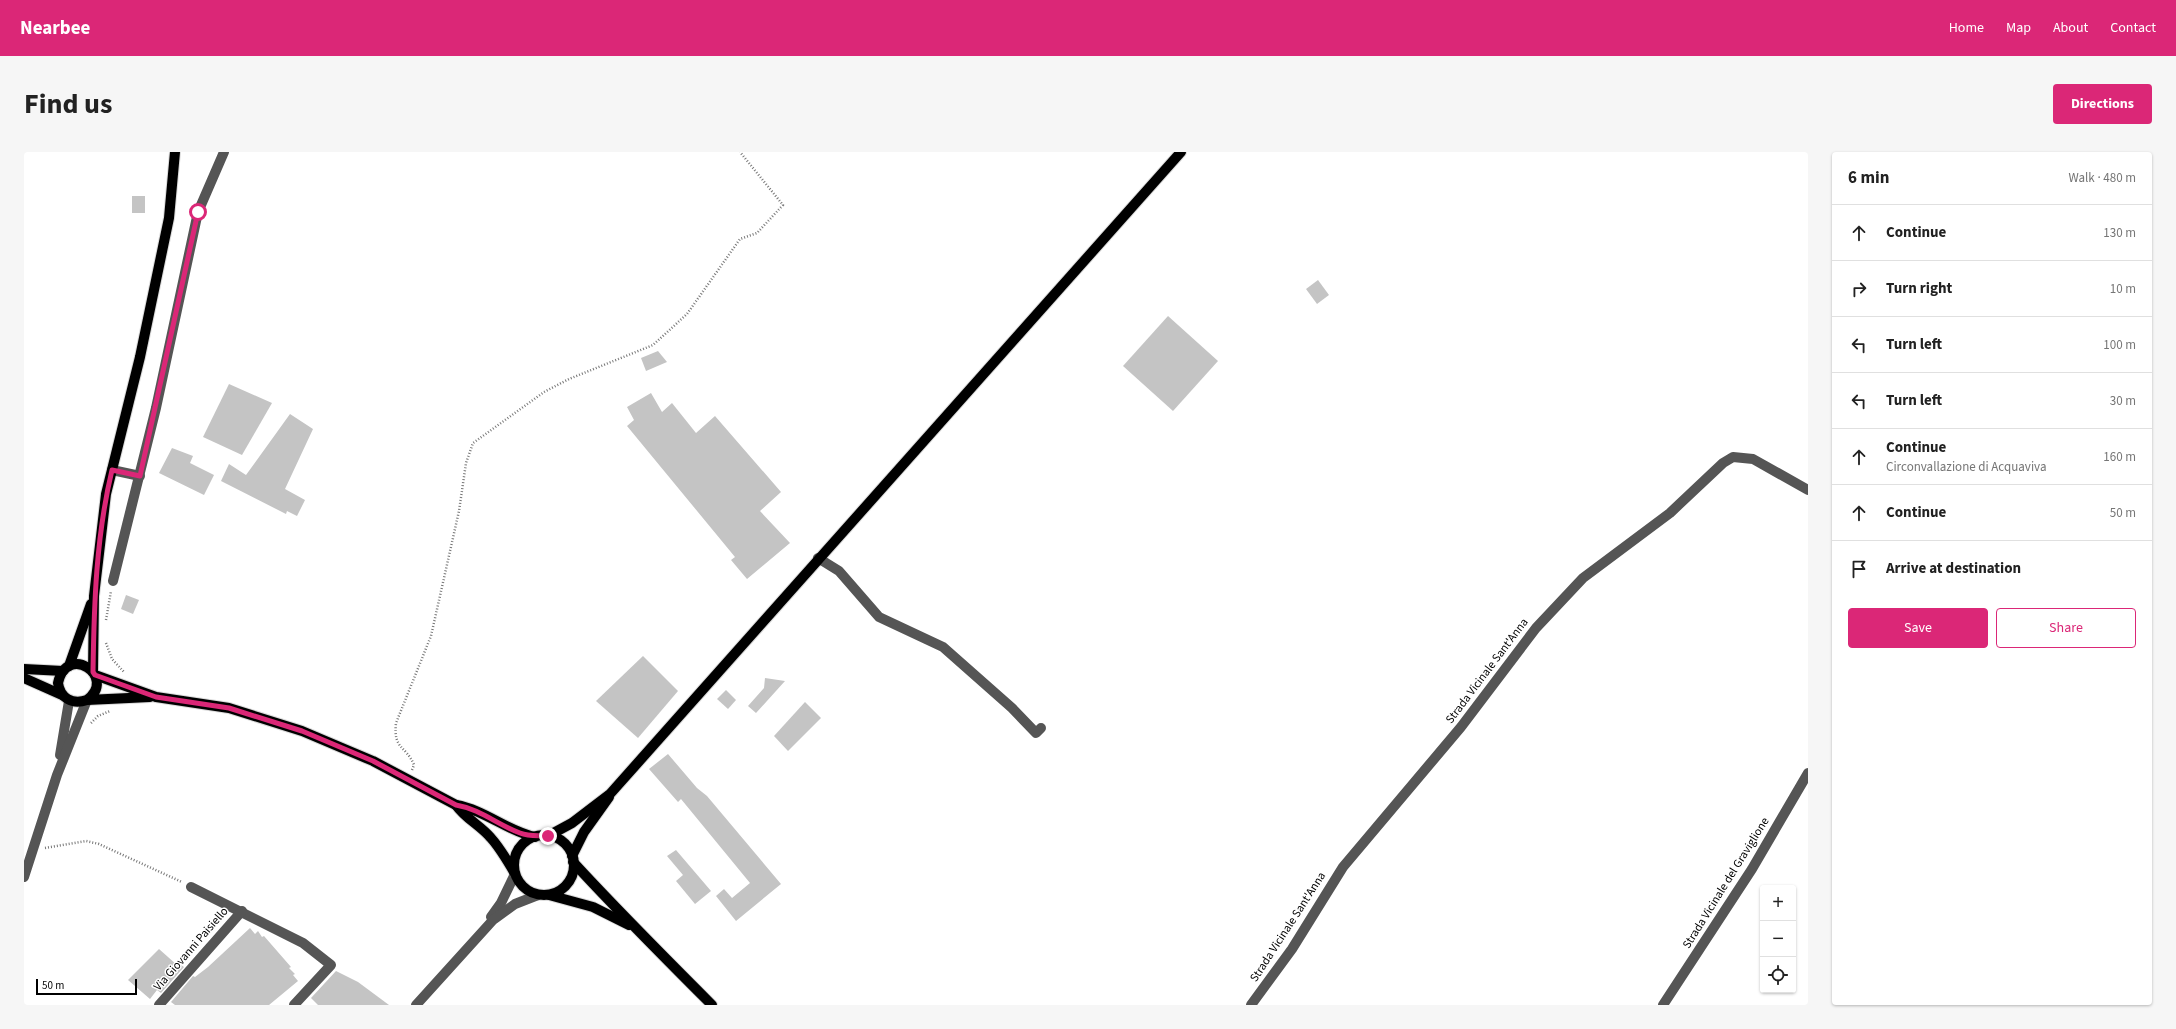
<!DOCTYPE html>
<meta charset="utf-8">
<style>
body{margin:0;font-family:"Source Sans 3",sans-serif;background:#f6f6f6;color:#222}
.controls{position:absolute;right:12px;bottom:12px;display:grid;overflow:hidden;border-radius:4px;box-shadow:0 1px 3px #0004}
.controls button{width:36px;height:36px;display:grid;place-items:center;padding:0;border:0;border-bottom:1px solid #e0e0e0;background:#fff;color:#222;font:20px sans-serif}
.scale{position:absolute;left:12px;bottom:10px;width:101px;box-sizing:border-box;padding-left:4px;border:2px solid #000;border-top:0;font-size:11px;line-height:14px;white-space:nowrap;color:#000;-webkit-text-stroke:3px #fff;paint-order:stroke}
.stop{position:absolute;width:12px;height:12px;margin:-9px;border:3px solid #db2777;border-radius:50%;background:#fff}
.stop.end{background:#db2777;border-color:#fff;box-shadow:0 1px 4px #0008}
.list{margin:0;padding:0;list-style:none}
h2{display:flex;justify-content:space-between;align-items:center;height:52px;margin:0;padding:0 16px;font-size:17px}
h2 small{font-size:13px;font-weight:400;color:#767676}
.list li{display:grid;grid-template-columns:26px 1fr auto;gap:12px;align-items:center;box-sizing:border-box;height:56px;padding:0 16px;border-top:1px solid #e0e0e0}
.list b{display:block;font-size:15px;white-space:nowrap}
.list p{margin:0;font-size:13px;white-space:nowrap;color:#767676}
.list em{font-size:13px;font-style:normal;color:#767676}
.actions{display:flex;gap:8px;padding:12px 16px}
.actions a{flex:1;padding:9px 0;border:1px solid #db2777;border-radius:4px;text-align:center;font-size:14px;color:#db2777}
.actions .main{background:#db2777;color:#fff}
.icon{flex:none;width:22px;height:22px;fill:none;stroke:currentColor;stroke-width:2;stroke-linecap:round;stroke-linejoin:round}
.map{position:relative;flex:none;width:1784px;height:853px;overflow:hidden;border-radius:4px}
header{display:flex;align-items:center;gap:24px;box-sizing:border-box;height:56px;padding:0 20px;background:#db2777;color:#fff}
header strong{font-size:19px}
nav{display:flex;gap:22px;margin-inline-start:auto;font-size:14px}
.intro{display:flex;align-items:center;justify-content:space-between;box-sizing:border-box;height:96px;padding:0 24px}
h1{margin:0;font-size:28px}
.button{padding:10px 18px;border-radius:4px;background:#db2777;color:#fff;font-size:14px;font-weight:700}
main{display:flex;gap:24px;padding:0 24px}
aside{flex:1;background:#fff;border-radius:4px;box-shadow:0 1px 3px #0004}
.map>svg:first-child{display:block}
</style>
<header>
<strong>Nearbee</strong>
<nav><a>Home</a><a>Map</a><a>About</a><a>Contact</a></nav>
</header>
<div class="intro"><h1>Find us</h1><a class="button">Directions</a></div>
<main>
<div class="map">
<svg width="1784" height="853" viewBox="0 0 1784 853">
<rect width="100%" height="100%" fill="#fff"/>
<!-- building -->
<g fill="#c4c4c4">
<rect x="108" y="44" width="13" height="17"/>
<path d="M1294,128L1305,143L1293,152L1282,137Z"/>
<path d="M1144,164L1194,209L1149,259L1099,214Z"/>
<path d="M634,199L643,210L622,219L617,206Z"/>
<path d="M205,232L248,251L218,303L179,285Z"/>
<path d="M627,241L638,260L648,251L672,281L691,264L757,340L736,359L766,391L723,427L707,408L711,405L603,274L610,268L603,255Z"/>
<path d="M266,262L289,277L261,337L281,348L273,364L263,359L262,362L197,329L205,312L222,323Z"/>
<path d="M148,296L169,304L166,311L190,323L180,343L135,321Z"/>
<path d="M102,443L115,448L109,462L97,457Z"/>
<path d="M619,504L654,539L614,586L572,549Z"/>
<path d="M741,526L761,529L732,561L724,554L740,536Z"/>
<path d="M702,538L712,548L704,557L693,547Z"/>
<path d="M781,550L797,566L764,599L750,584Z"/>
<path d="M644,602L673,636L683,644L757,732L712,769L692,744L700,737L708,746L726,731L657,647L654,650L625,617Z"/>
<path d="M652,698L687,739L671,752L652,729L659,723L643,704Z"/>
<path d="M226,776L231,782L234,779L238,785L240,784L267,815L265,816L271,822L269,823L274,829L245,853H151L147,850L169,824L171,825L184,815Z"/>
<path d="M135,797L153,813L154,811L160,815L137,841L133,838L126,847L104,828Z"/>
<path d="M312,819L334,830L365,853H294L287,846Z"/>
</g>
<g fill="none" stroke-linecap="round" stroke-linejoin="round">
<!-- major casing -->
<g stroke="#dbdbdb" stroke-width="12">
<g id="major">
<path d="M45,514L67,452"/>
<path d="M0,517L39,519"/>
<path d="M69,520L70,444L82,342L116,205L145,66L151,0"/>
<path d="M71,523L132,545L205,556L278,579L349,609L432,653C461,658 483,679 511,685"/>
<path d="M0,526L38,543"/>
<path d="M63,548C94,525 43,490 34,531C36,546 48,553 63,548L126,545"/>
<path d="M432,653C442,667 456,673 467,686C476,696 483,708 490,720"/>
<circle cx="520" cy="713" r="30"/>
<path d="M524,684L548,671L586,642L1157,0"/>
<path d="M548,704L560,680L585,645"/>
<path d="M549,710C594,759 641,806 688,853"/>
<path d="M525,743L569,755L605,773"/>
</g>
</g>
<!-- path -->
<g stroke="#777" stroke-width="2.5" stroke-dasharray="1 2" stroke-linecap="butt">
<path d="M82,468L87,439"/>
<path d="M82,491L88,507L100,520"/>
<path d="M67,571L74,564L86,559"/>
<path d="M388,618L390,613C382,593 369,598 372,571L407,484L435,359L442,311L449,291L520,240L545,227L629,193L663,162L716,87L733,81L759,53L716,0"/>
<path d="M21,696L62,689L75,692L158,730"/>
</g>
<!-- minor -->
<g stroke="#555" stroke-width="10">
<path d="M88,318L116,324"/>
<path d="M794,406L815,419L855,465L919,495L988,556L1012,581L1017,576"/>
<path d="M89,429L132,256L174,60L200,0"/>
<path d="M36,603L45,549"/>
<path d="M0,725L33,623L63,548"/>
<path d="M167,735L279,791L307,813L270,853"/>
<path d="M467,765L477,751L491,722"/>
<path d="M135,853L218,759"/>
<path d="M392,853L469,768L491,752L514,743"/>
<path d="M1227,853L1268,797L1319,715L1437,575L1512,476L1559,426L1646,361L1699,311L1709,305L1729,307L1784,338"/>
<path d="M1639,853L1728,717L1784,621"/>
</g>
<!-- major -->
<use href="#major" stroke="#000" stroke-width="10"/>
</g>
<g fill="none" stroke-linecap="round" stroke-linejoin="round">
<!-- route -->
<path stroke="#db2777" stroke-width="5" d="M174,60L116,324L88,318C72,385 70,452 69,520L71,523L132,545L205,556L278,579L349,609L432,653C456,657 474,673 496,681C506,685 514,683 524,684"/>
</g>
<g text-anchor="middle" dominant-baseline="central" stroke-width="3" stroke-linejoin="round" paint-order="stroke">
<!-- street labels -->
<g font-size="12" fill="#000" stroke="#fff">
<text transform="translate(1463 519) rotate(-53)">Strada Vicinale Sant'Anna</text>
<text transform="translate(1702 731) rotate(-58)">Strada Vicinale del Graviglione</text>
<text transform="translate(1264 775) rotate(-57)">Strada Vicinale Sant'Anna</text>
<text transform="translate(167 797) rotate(-49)">Via Giovanni Paisiello</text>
</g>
</g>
</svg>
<div class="controls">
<button>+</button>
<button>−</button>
<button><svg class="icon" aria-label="locate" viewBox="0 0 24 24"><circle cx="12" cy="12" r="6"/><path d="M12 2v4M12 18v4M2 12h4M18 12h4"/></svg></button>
</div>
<div class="scale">50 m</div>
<div class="stop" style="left:174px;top:60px"></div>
<div class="stop end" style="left:524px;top:684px"></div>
</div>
<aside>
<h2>6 min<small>Walk · 480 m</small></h2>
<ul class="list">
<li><svg class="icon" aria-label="ahead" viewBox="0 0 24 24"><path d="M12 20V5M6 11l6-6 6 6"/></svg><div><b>Continue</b></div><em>130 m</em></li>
<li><svg class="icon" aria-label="right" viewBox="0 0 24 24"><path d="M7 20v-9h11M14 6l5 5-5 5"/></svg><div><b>Turn right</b></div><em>10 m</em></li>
<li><svg class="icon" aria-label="left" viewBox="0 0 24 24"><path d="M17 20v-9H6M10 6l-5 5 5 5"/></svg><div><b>Turn left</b></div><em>100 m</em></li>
<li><svg class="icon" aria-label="left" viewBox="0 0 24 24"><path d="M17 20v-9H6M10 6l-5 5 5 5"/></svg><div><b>Turn left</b></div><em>30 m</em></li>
<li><svg class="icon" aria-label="ahead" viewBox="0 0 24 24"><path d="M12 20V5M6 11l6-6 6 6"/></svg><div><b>Continue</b><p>Circonvallazione di Acquaviva</p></div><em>160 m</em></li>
<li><svg class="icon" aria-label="ahead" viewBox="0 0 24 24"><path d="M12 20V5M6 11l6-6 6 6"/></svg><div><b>Continue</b></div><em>50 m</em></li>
<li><svg class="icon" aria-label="arrive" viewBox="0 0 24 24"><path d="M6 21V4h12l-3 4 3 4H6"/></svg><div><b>Arrive at destination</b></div></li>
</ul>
<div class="actions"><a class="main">Save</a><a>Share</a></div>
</aside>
</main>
